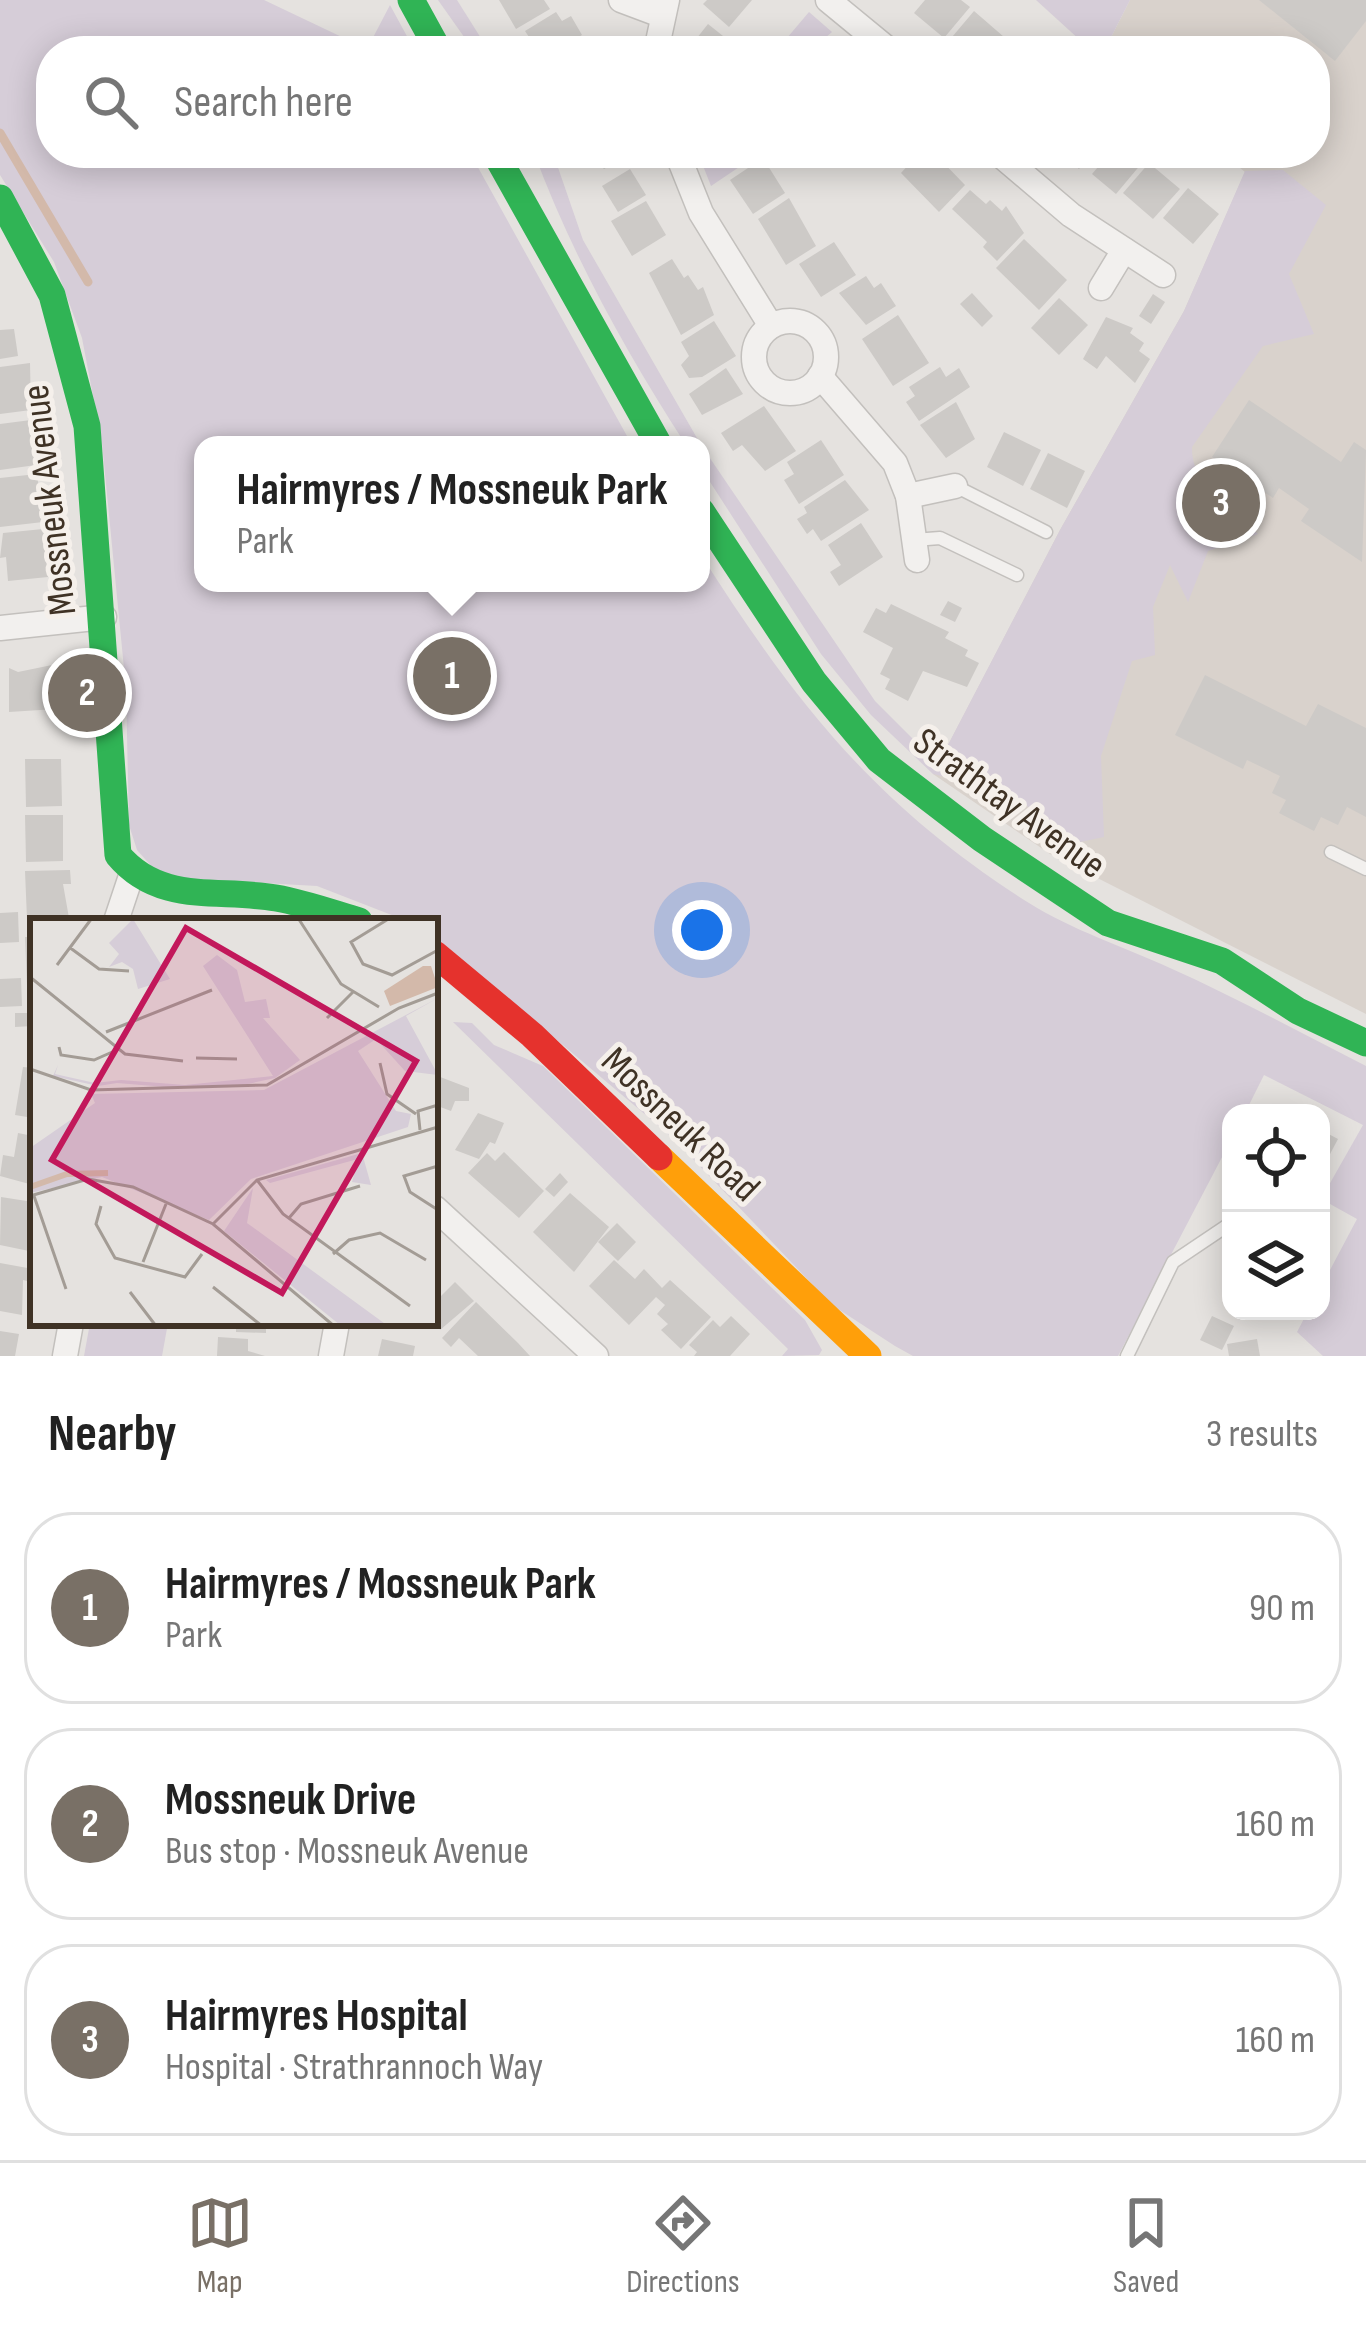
<!DOCTYPE html>
<meta charset="utf-8">
<style>
body{margin:0;font-family:"Sofia Sans Condensed",sans-serif;background:#f2f2f2;color:#222}
.controls{position:absolute;right:36px;bottom:36px;display:grid;overflow:hidden;border-radius:24px;box-shadow:0 6px 30px #0003}
.controls button{width:108px;height:108px;display:grid;place-items:center;padding:0;border:0;border-bottom:3px solid #e0e0e0;background:#fff;color:#222;font:60px sans-serif}
.you{position:absolute;left:702px;top:930px;width:42px;height:42px;margin:-30px;border:9px solid #fff;border-radius:50%;background:#1a73e8;box-shadow:0 0 0 18px #1a73e833}
.badge{display:grid;place-items:center;width:78px;height:78px;border-radius:50%;background:#797066;color:#fff;font-size:39px;font-weight:700}
.pin{position:absolute;translate:-50% -50%;border:6px solid #fff;box-shadow:0 3px 12px #0006}
.popup{position:absolute;left:194px;top:436px;width:516px;height:156px;box-sizing:border-box;display:grid;place-content:center;border-radius:24px;background:#fff;filter:drop-shadow(0 3px 9px #0005);font-size:39px;white-space:nowrap;color:#767676}
.popup b{font-size:45px;color:#222}
.popup::after{content:'';position:absolute;left:50%;top:100%;margin-left:-24px;border:24px solid transparent;border-top-color:#fff}
.list{margin:0;padding:0;list-style:none}
h2{display:flex;justify-content:space-between;align-items:center;height:156px;margin:0;padding:0 48px;font-size:51px}
h2 small{font-size:39px;font-weight:400;color:#767676}
.list li{display:grid;grid-template-columns:78px 1fr auto;gap:36px;align-items:center;box-sizing:border-box;height:192px;margin:0 24px 24px;padding:0 24px;border:3px solid #e0e0e0;border-radius:48px}
.list b{display:block;font-size:45px;white-space:nowrap}
.list p{margin:0;font-size:39px;white-space:nowrap;color:#767676}
.list em{font-size:39px;font-style:normal;color:#767676}
.icon{flex:none;width:66px;height:66px;fill:none;stroke:currentColor;stroke-width:2;stroke-linecap:round;stroke-linejoin:round}
.map{position:relative;flex:none;width:1366px;height:1356px;overflow:hidden}
.search{position:absolute;background:#fff;box-shadow:0 6px 30px #0003;left:36px;right:36px;top:36px;height:132px;display:flex;align-items:center;gap:30px;box-sizing:border-box;padding:0 42px;border-radius:48px;color:#767676;font-size:45px}
.sheet{height:804px;background:#fff}
nav{display:flex;justify-content:space-around;align-items:center;box-sizing:border-box;height:168px;border-top:3px solid #e0e0e0;background:#fff;font-size:33px;color:#767676}
nav a{display:grid;justify-items:center;gap:6px}
nav .on{color:#797066}
.map>svg:first-child{display:block}
</style>
<div class="map">
<svg width="1366" height="1356" viewBox="0 0 1366 1356">
<rect width="100%" height="100%" fill="#e5e2df"/>
<!-- built -->
<path fill="#d9d2cc" d="M1130,0H1366V1014L1050,854L933,774L1060,530L1184,311L1245,172L1222,153H1315V51H1104Z"/>
<!-- green -->
<g fill="#d6cdd8">
<path d="M0,0H264L367,49L390,5L415,51H51V153H470L632,445H203V583H701V555C797,705 876,806 1029,903C1072,930 1124,947 1170,968C1237,998 1301,1033 1366,1066V1356H1323L1297,1332L1308,1311H1321V1287L1357,1219L1321,1199L1363,1125L1264,1075L1245,1113H1231V1140L1118,1356H913L895,1346L832,1305L673,1138L435,937V921H407L317,886L176,878L153,868L137,850L129,825L126,689L102,443L82,338L54,262L0,175Z"/>
<path d="M438,0H457L489,51H474Z"/>
<path d="M1036,0H1130L1104,51H1092Z"/>
<path d="M809,12L832,32L810,51H776Z"/>
<path d="M534,153H553L583,240L701,445H686C626,352 573,257 534,153Z"/>
<path d="M698,153H760L711,186Z"/>
<path d="M1283,170L1326,205L1289,274L1314,334L1263,346L1192,447C1191,486 1232,510 1258,534L1208,551L1188,602L1170,565L1153,607L1155,655L1132,661L1101,756L1104,837L1075,843L1009,792L933,774L871,715L821,654L701,468V445L875,701L938,764L1060,530L1184,311L1245,171Z"/>
<path d="M453,1022L472,1023L494,1045L543,1066L805,1320L822,1350L819,1355L782,1356L788,1349Z"/>
<path d="M90,1323H168L162,1356H84Z"/>
</g>
<g fill="none" stroke-linecap="round" stroke-linejoin="round">
<!-- stream -->
<path stroke="#d3b9aa" stroke-width="9" d="M0,133L88,282"/>
</g>
<!-- building -->
<g fill="#cdcac7">
<path d="M499,0H544L550,9L516,29Z"/>
<path d="M707,0H752L729,27L703,4Z"/>
<path d="M925,0H961L970,7L944,38L914,13Z"/>
<path d="M1259,0H1366V21L1335,61Z"/>
<path d="M974,11L1004,37L992,51H956L947,43Z"/>
<path d="M556,12L562,21L571,16L582,35L555,51H524L521,46L531,40L525,31Z"/>
<path d="M708,24L733,44L728,51L689,48Z"/>
<path d="M589,153H631L604,169Z"/>
<path d="M919,153H934L965,185L939,212L901,173Z"/>
<path d="M1060,153H1092L1079,169Z"/>
<path d="M1110,153L1147,157L1116,194L1092,174Z"/>
<path d="M763,158L785,193L753,214L730,180Z"/>
<path d="M1149,163L1180,189L1153,219L1123,193Z"/>
<path d="M630,169L646,195L618,212L602,186Z"/>
<path d="M1188,188L1219,214L1193,244L1163,218Z"/>
<path d="M970,190L986,204L990,200L1002,211L1006,206L1024,233L997,261L983,247L987,242L952,209Z"/>
<path d="M789,198L816,246L786,265L758,219Z"/>
<path d="M646,201L666,235L632,256L611,221Z"/>
<path d="M1024,239L1067,280L1039,310L996,268Z"/>
<path d="M834,242L856,275L821,297L799,264Z"/>
<path d="M672,259L684,278L688,275L698,290L703,287L714,315L681,335L649,273Z"/>
<path d="M866,276L874,288L881,283L896,306L866,325L839,293Z"/>
<path d="M972,293L993,316L982,327L960,304Z"/>
<path d="M1153,294L1165,302L1151,324L1139,316Z"/>
<path d="M1059,298L1088,325L1059,355L1031,328Z"/>
<path d="M898,315L929,363L893,386L862,339Z"/>
<path d="M1106,317L1133,328L1130,333L1144,343L1139,351L1150,359L1135,383L1106,356L1097,369L1083,359Z"/>
<path d="M714,321L736,356L702,377L689,378L681,365L689,356L681,342Z"/>
<path d="M14,329L18,356L0,359V330Z"/>
<path d="M30,363L31,410L0,414V367Z"/>
<path d="M940,367L946,377L959,368L970,387L919,421L906,402L915,396L909,387Z"/>
<path d="M726,368L743,394L702,415L689,394Z"/>
<path d="M1249,400L1341,462L1354,442L1366,450L1362,562L1301,521L1309,509L1279,488L1273,498L1212,457Z"/>
<path d="M956,402L975,439L946,458L920,425Z"/>
<path d="M764,406L796,451L765,471L742,445L733,451L721,433Z"/>
<path d="M31,420L36,465L0,470V424Z"/>
<path d="M1004,432L1041,450L1023,486L987,467Z"/>
<path d="M821,440L844,475L799,504L784,480L794,474L787,462Z"/>
<path d="M1048,453L1085,471L1067,508L1030,489Z"/>
<path d="M37,474L43,522L0,527V478Z"/>
<path d="M845,480L869,510L821,541L813,529L807,534L797,519L807,513L804,507Z"/>
<path d="M861,523L883,557L839,586L830,572L841,565L828,545Z"/>
<path d="M53,528L54,541L44,542L48,577L8,581L6,557L0,558L3,533Z"/>
<path d="M948,601L962,608L955,622L940,615Z"/>
<path d="M891,604L949,632L945,638L968,650L965,656L979,663L967,687L923,671L908,701L885,689L890,679L880,674L893,648L863,632L876,608L886,613Z"/>
<path d="M52,665L56,709L9,712V668L18,672Z"/>
<path d="M1205,675L1306,726L1318,704L1366,728V817L1347,807L1338,825L1321,817L1314,831L1279,813L1286,800L1272,793L1280,776L1247,760L1243,769L1175,735Z"/>
<path d="M25,759H61L62,806L26,807Z"/>
<path d="M25,815H63V861L26,862Z"/>
<path d="M70,870L71,884H63L69,918L27,919L25,871Z"/>
<path d="M18,912L19,942L0,943V913Z"/>
<path d="M25,937H33V985H27Z"/>
<path d="M21,978L22,1006L0,1007V979Z"/>
<path d="M28,1002H33V1026L15,1027V1013H29Z"/>
<path d="M23,1067L33,1068V1118L15,1115Z"/>
<path d="M435,1075L469,1088V1101H455L451,1111L435,1105Z"/>
<path d="M478,1113L504,1123L495,1144L490,1142L479,1159L455,1150Z"/>
<path d="M1321,1130L1338,1139L1321,1171Z"/>
<path d="M18,1133L33,1136V1185L0,1176L3,1155L14,1157Z"/>
<path d="M504,1152L544,1191L519,1218L468,1173L487,1153L495,1161Z"/>
<path d="M560,1173L568,1182L554,1197L545,1189Z"/>
<path d="M570,1193L609,1227L574,1272L533,1232Z"/>
<path d="M1,1197L33,1202L29,1251L0,1245Z"/>
<path d="M617,1223L636,1242L618,1261L598,1242Z"/>
<path d="M614,1260L635,1279L644,1269L662,1288L670,1280L711,1317L681,1349L661,1330L668,1324L657,1314L665,1305L656,1297L629,1325L589,1286Z"/>
<path d="M0,1263L33,1269L31,1282L23,1280L22,1315L0,1311Z"/>
<path d="M455,1282L474,1301L440,1330L435,1302Z"/>
<path d="M476,1302L518,1343L530,1356H478L459,1338L451,1347L442,1338Z"/>
<path d="M731,1316L750,1334L730,1356H694L697,1352L689,1345L713,1320L720,1327Z"/>
<path d="M1212,1316L1234,1326L1222,1350L1200,1340Z"/>
<path d="M236,1323H266V1333L236,1332Z"/>
<path d="M0,1331L19,1334L15,1356H0Z"/>
<path d="M218,1337L248,1339V1351L265,1356H217Z"/>
<path d="M382,1339L415,1346L413,1356H378Z"/>
<path d="M1257,1339L1260,1356H1229L1227,1344Z"/>
</g>
<g fill="none" stroke-linecap="round" stroke-linejoin="round">
<!-- lane casing -->
<g stroke="#c3c0bd" stroke-width="15">
<g id="lane">
<path d="M955,486L1046,532"/>
<path d="M914,540L940,538L1017,575"/>
<path d="M1331,852L1366,869"/>
<path d="M1127,1356L1173,1262L1231,1223"/>
</g>
</g>
<!-- street casing -->
<g stroke="#c3c0bd" stroke-width="27">
<g id="street">
<path d="M621,0L661,15"/>
<path d="M828,0L890,51"/>
<path d="M656,51L667,0"/>
<path d="M677,153L701,213L771,326"/>
<path d="M998,153L1071,215L1163,275"/>
<path d="M1101,288L1124,250"/>
<circle cx="790" cy="357" r="36"/>
<path d="M820,376L895,463L908,496L917,560"/>
<path d="M908,496L955,486"/>
<path d="M0,628L104,617"/>
<path d="M116,921L131,876"/>
<path d="M435,1208L596,1356"/>
<path d="M65,1356L71,1323"/>
<path d="M331,1356L337,1323"/>
</g>
</g>
<!-- lane -->
<use href="#lane" stroke="#f2f0ee" stroke-width="12"/>
<!-- street -->
<use href="#street" stroke="#f2f0ee" stroke-width="24"/>
<!-- fast -->
<g stroke="#30b455" stroke-width="27">
<path d="M411,0L439,51"/>
<path d="M495,153L659,445"/>
<path d="M0,198L52,295L87,426L118,855C160,905 218,888 276,898C305,903 332,913 359,921"/>
<path d="M701,511L814,682L879,760L982,839L1108,923L1222,961L1298,1011L1366,1043"/>
</g>
<!-- slow -->
<path stroke="#ff9f0a" stroke-width="27" d="M659,1157L868,1356"/>
<!-- jam -->
<path stroke="#e5322d" stroke-width="27" d="M435,954L532,1035L659,1157"/>
</g>
<g text-anchor="middle" dominant-baseline="central" stroke-width="10" stroke-linejoin="round" paint-order="stroke">
<!-- street labels -->
<g font-size="39" fill="#3f3225" stroke="#f5f0eb">
<text transform="translate(50 500) rotate(-97)">Mossneuk Avenue</text>
<text transform="translate(1009 804) rotate(36)">Strathtay Avenue</text>
<text transform="translate(680 1125) rotate(44)">Mossneuk Road</text>
</g>
</g>
<!-- overview -->
<g transform="translate(30 918)">
<rect width="408" height="408" fill="#e5e2df"/>
<path d="M103,1L140,61L108,71L103,51L92,44L79,49L89,36L79,25ZM187,37L207,52L215,84L236,81L240,100H233L270,142L245,160L213,167L148,170L87,165L68,168L23,158L28,147L25,156L65,165L91,162L155,167L243,158L173,48ZM408,80L376,98L408,157L375,153L346,121L328,133L366,193L381,196L378,209L221,261L179,302L72,259L0,275V230L65,185L61,176L234,172ZM332,235L341,267L322,264L328,241L240,265L236,262ZM223,270L217,305L358,408L310,407L194,313Z" fill="#d6cdd8"/>
<path d="M393,48H401L408,69L360,88L354,73Z" fill="#d3b9aa"/>
<path fill="none" stroke="#d3b9aa" stroke-width="6" d="M0,269L37,256L78,255"/>
<path fill="none" stroke="#a39c95" stroke-width="3" d="M268,0L311,66L349,89M360,0L321,24L333,46L362,57L408,32M39,29L69,51L99,53M27,47L62,0M0,59L95,136L153,143M297,100L323,74M76,114L182,72M29,129L31,137L64,142L89,131M166,140L207,141M350,145L357,176L386,196M0,151L61,172L237,167L369,90L408,75M390,212L388,193L408,187M408,248L374,258L380,274L408,292M227,262L253,296L380,388M0,278L58,261L103,269L183,306L304,408M4,278L36,371M71,288L66,306L85,340L155,359L172,336M259,300L271,286L330,268M183,306L227,262L408,209M303,336L319,322L350,315L396,342M113,344L136,286M183,369L232,408M100,374L126,408"/>
<path fill="#c2185b" fill-opacity="0.15" stroke="#c2185b" stroke-width="6" d="M156,10L386,143L252,375L22,242Z"/>
<rect width="408" height="408" fill="none" stroke="#3f3225" stroke-width="6"/>
</g>
</svg>
<div class="controls">
<button><svg class="icon" aria-label="locate" viewBox="0 0 24 24"><circle cx="12" cy="12" r="6"/><path d="M12 2v4M12 18v4M2 12h4M18 12h4"/></svg></button>
<button><svg class="icon" aria-label="layers" viewBox="0 0 24 24"><path d="M12 4l9 5-9 5-9-5zM3 14l9 5 9-5"/></svg></button>
</div>
<div class="you"></div>
<div class="pin badge" style="left:452px;top:676px">1</div>
<div class="popup"><b>Hairmyres / Mossneuk Park</b>Park</div>
<div class="pin badge" style="left:87px;top:693px">2</div>
<div class="pin badge" style="left:1221px;top:503px">3</div>
<div class="search"><svg class="icon" aria-label="search" viewBox="0 0 24 24"><circle cx="10" cy="10" r="6"/><path d="M15 15l6 6"/></svg>Search here</div>
</div>
<section class="sheet">
<h2>Nearby<small>3 results</small></h2>
<ul class="list">
<li><span class="badge">1</span><div><b>Hairmyres / Mossneuk Park</b><p>Park</p></div><em>90 m</em></li>
<li><span class="badge">2</span><div><b>Mossneuk Drive</b><p>Bus stop · Mossneuk Avenue</p></div><em>160 m</em></li>
<li><span class="badge">3</span><div><b>Hairmyres Hospital</b><p>Hospital · Strathrannoch Way</p></div><em>160 m</em></li>
</ul>
</section>
<nav>
<a class="on"><svg class="icon" aria-label="map" viewBox="0 0 24 24"><path d="M3 6l6-2 6 2 6-2v14l-6 2-6-2-6 2zM9 4v14M15 6v14"/></svg>Map</a>
<a><svg class="icon" aria-label="directions" viewBox="0 0 24 24"><path d="M12 3l9 9-9 9-9-9zM9 14v-3h6M13 9l2 2-2 2"/></svg>Directions</a>
<a><svg class="icon" aria-label="saved" viewBox="0 0 24 24"><path d="M7 4h10v16l-5-4-5 4z"/></svg>Saved</a>
</nav>
